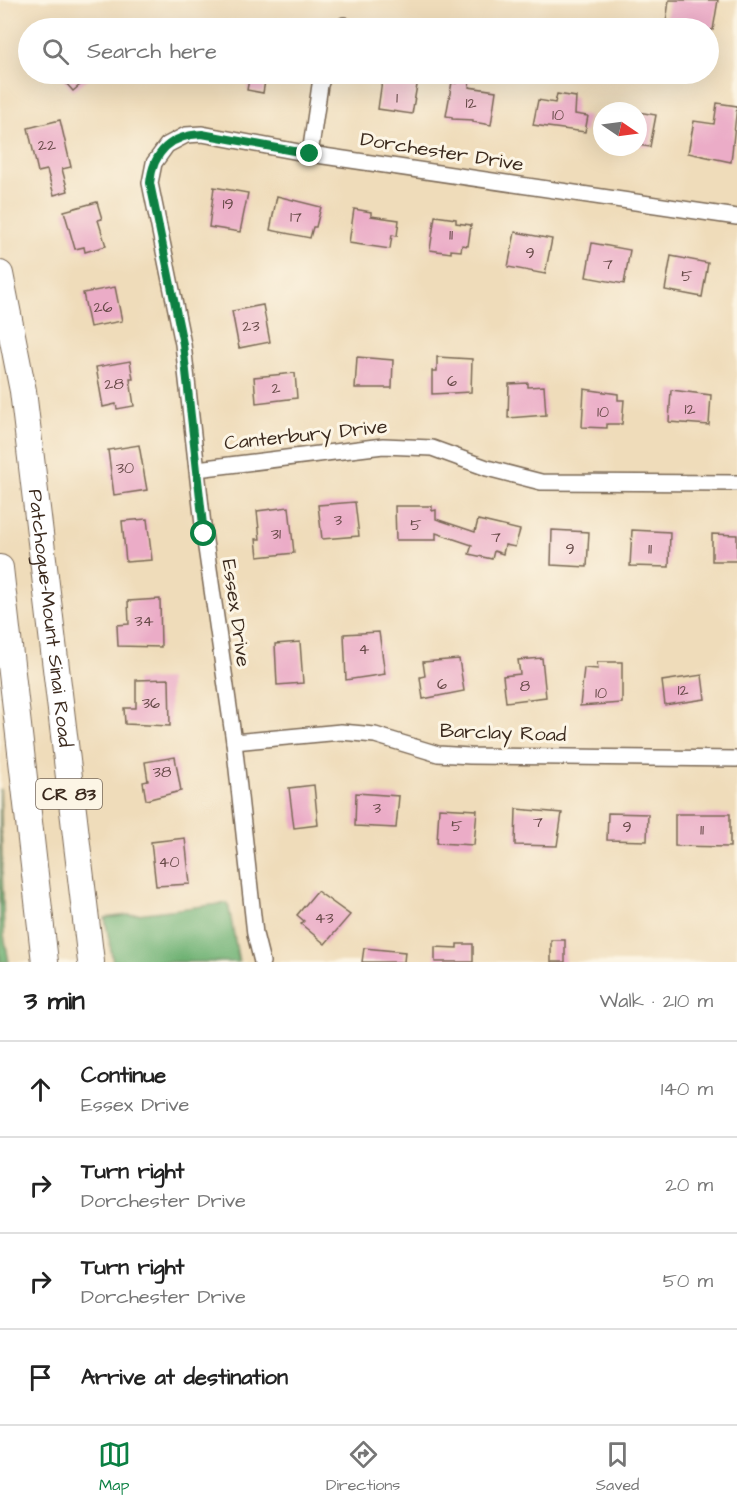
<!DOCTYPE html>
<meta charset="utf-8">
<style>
body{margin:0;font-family:"Architects Daughter",sans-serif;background:#f6f6f6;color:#222}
.compass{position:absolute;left:593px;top:102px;width:54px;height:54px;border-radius:50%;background:#fff;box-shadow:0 6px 24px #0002;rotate:103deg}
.stop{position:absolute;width:18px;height:18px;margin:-14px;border:4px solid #0b8043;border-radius:50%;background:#fff}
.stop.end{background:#0b8043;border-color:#fff;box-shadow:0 2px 6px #0008}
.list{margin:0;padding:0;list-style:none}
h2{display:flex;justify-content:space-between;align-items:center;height:78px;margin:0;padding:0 24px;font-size:26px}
h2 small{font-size:20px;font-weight:400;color:#767676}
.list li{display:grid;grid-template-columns:39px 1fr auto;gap:18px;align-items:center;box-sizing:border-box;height:96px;padding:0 24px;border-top:2px solid #e0e0e0}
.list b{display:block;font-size:22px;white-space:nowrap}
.list p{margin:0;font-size:20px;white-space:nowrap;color:#767676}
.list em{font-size:20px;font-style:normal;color:#767676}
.icon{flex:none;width:33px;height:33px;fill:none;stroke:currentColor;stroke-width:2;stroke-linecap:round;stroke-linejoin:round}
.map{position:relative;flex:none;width:737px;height:962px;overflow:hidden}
.search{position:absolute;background:#fff;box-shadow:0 6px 24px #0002;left:18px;right:18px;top:18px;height:66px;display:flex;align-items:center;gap:15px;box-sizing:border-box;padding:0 21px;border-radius:33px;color:#767676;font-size:22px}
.sheet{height:462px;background:#fff}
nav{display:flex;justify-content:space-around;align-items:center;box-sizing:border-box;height:84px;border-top:2px solid #e0e0e0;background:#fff;font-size:16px;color:#767676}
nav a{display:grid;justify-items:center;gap:3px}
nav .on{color:#0b8043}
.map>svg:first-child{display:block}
</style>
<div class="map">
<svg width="737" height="962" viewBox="0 0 737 962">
<rect width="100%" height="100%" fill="#fcf5e5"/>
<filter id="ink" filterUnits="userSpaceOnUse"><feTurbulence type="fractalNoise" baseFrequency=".0167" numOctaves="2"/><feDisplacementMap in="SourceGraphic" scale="12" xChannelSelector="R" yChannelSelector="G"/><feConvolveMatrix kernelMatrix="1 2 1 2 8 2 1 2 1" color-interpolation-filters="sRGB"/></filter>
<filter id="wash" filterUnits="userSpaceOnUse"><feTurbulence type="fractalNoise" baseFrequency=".008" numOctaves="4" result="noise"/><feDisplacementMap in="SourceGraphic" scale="24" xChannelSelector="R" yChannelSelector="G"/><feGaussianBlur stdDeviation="1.35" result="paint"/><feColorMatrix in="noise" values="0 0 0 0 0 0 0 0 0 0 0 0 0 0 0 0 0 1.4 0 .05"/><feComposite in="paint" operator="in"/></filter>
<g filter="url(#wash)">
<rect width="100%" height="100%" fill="#efdcba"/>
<!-- forest -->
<g fill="#70b275" stroke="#566e4a" stroke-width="1.5">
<path d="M0,789L4,935L9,962H0Z"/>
<path d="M228,903L239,962H113L105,918Z"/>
</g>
<g id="blocks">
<!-- building -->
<g fill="#ebacc7">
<path d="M669,0H718L713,30L677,28L678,25L666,23Z"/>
<path d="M58,74H93L73,91Z"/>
<path d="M250,74L266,75L263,93L247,90Z"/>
<path d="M383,74H419L412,114L378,109Z"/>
<path d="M457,77L470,79L469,87L496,91L491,125L473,122V120L452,119V117L446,116L452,82L456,83Z"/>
<path d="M557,94L576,97L575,114L588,116L585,132L533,125L538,100L555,103Z"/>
<path d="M717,103L737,106L731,162L688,153L694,121L714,124Z"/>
<path d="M638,112L656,115L650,147L638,145Z"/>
<path d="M60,120L71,167L62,169L68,191L54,195L47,170L38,172L28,128Z"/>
<path d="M214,187L248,193L240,232L209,227Z"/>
<path d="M277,196L321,207L316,227H313L310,238L270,230Z"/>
<path d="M97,202L102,219L98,220L106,246L85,252L84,247L75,249L64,211Z"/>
<path d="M354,209L371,212V216L399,220L397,236L392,235L390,249L349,243Z"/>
<path d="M435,216L456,219V223L471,225L468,246L462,245L461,251L451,250V253L430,250Z"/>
<path d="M515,232L552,239L545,274L508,267Z"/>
<path d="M592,243L630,250L624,284L586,277Z"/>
<path d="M671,256L708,263L702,297L665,290Z"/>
<path d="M115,287L122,321L90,327L83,293Z"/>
<path d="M263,305L270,342L239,348L232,311Z"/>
<path d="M357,357L393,360L392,388H355Z"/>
<path d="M437,357L472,359L471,392L432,394V371H437Z"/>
<path d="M130,361L133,379H130L134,406L117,409L116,404L103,407L96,367Z"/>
<path d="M295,373L297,398L256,403L254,377Z"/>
<path d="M528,383V387L544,386L546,415L508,418L509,384Z"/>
<path d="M584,389L618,394V400H624L622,424H607V428L582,427Z"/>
<path d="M671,390L711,395L709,425L669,422Z"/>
<path d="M139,445L147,490L114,495L108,450Z"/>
<path d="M355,502L359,536L322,539L318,505Z"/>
<path d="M395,506H432V511L436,510V519L475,532L478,520L520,530L515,547L505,545L503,554L494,551L492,559L469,554L472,545L436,533V540H396Z"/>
<path d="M289,507L294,553L258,557L256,539H260L257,511Z"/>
<path d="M147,519L152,560L126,562L122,521Z"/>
<path d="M552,530L589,532L587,567L551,565Z"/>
<path d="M632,530L670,532L669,567L630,566Z"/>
<path d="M712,534L737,535V561H712Z"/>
<path d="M160,599L161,647L118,646L117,625L129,624L128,601Z"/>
<path d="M379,632L385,674L346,680L344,634Z"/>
<path d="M300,642L303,683L277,685L275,644Z"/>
<path d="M542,658L546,697L506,702L503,676L520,674L518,660Z"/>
<path d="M459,659L464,691L423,699L420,677L425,676L423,662Z"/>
<path d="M597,662H622V703L580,706L584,668L598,669Z"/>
<path d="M702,675L705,699L665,705L662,681Z"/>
<path d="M169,679L170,726L125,724L124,708H136V680Z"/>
<path d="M175,757L181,791L146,800L143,782L148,781L145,762Z"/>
<path d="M314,785L318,825L294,828L289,788Z"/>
<path d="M356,793L399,796L396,828L355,826Z"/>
<path d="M439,808L477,810L474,845L437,843Z"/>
<path d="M516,809L562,813L557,846L515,845Z"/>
<path d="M608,813L648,814L647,841L607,840Z"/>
<path d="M675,814H730V847L675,846Z"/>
<path d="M185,838L190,884L156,886L151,842Z"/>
<path d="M317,891L350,915L325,944L301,924L304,921L297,915Z"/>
<rect x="551" y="940" width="14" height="22"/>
<path d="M457,944H473V962H435V947L457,948Z"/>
<path d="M364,948L405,952L404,962H362Z"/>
</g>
</g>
</g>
<g filter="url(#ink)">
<use href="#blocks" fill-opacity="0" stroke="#7a6855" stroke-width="1.5"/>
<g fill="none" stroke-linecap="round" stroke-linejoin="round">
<!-- minor casing -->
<g stroke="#7a6855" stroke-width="18">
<g id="minor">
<path d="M343,28L344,25"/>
<path d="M310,154L320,85L324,74"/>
<path d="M197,469L383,446L432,448L487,468L541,482L737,483"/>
<path d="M234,742L341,732L375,735L438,754L470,756L737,759"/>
<path d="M262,962L255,934L234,742L204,534L183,344L150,183L154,163L167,145L186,135L202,134L310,154L737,217"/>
</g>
</g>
<!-- trunk casing -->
<g stroke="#7a6855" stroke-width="28">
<g id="trunk">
<path id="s1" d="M0,274L23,391L91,962"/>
<path d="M0,568L45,962"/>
</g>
</g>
<!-- minor -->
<use href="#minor" stroke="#fff" stroke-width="15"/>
<!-- trunk -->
<use href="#trunk" stroke="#fff" stroke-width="26"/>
</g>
</g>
<g fill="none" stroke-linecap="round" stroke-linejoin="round" filter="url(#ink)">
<!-- route -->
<path stroke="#0b8043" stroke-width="8" d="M204,534L183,344L150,183C153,152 171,135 202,134L310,154"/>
</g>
<g text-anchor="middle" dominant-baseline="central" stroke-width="6" stroke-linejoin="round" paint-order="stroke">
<!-- number labels -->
<g font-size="16" fill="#674a48">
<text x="397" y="98">1</text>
<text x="471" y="103">12</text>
<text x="558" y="115">10</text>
<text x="47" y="145">22</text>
<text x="228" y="204">19</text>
<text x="296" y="217">17</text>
<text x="451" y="235">11</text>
<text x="530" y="253">9</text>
<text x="608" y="264">7</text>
<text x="687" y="276">5</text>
<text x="103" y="307">26</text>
<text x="251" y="326">23</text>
<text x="452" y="381">6</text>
<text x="114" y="384">28</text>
<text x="276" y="388">2</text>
<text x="690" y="409">12</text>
<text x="603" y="412">10</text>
<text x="125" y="468">30</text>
<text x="338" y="520">3</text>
<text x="416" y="525">5</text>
<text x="276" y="534">31</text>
<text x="496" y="537">7</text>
<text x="570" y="549">9</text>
<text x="650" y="549">11</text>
<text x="144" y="621">34</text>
<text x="364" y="649">4</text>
<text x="442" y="684">6</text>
<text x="525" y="686">8</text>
<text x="683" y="690">12</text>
<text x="601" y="693">10</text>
<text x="151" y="703">36</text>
<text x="162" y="772">38</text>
<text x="377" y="808">3</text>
<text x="538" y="822">7</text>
<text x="457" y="826">5</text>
<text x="627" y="827">9</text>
<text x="702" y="830">11</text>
<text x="169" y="862">40</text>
<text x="324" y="918">43</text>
</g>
<!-- shield labels -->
<rect fill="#fcf5e5" stroke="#75675a" stroke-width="1.5" x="36" y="779" width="66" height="30" rx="4.5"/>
<g font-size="18" font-weight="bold" fill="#3b2a1e">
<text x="69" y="794">CR 83</text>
</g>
<!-- street labels -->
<g font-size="20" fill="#3b2a1e" stroke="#fcf5e5">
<text transform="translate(442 152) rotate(9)">Dorchester Drive</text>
<text transform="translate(306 435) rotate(-6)">Canterbury Drive</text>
<text transform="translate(236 613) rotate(82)">Essex Drive</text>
<text stroke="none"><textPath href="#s1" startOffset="348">Patchogue-Mount Sinai Road</textPath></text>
<text transform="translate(503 733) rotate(2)">Barclay Road</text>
</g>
</g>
</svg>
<svg class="compass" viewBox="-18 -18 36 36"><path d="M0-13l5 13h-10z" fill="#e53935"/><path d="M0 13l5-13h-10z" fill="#767676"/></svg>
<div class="stop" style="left:204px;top:534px"></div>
<div class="stop end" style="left:310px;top:154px"></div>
<div class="search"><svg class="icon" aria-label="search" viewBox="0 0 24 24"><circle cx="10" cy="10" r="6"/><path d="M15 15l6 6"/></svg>Search here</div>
</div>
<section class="sheet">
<h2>3 min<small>Walk · 210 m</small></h2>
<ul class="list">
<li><svg class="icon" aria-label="ahead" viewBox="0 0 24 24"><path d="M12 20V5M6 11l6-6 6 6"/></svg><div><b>Continue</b><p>Essex Drive</p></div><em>140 m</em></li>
<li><svg class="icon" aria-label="right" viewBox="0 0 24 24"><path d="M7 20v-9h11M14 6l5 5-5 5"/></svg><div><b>Turn right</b><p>Dorchester Drive</p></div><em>20 m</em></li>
<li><svg class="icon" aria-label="right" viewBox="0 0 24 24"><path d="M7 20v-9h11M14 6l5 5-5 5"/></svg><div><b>Turn right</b><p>Dorchester Drive</p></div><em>50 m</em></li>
<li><svg class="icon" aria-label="arrive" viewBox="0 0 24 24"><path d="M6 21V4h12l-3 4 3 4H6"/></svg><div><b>Arrive at destination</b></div></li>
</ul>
</section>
<nav>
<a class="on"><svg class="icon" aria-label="map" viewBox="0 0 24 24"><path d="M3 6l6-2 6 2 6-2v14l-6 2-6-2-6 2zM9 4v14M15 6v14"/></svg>Map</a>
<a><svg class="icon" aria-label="directions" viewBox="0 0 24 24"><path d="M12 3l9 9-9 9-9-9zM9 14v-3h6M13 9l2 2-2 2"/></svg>Directions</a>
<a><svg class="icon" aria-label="saved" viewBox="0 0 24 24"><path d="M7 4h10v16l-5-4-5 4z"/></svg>Saved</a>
</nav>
